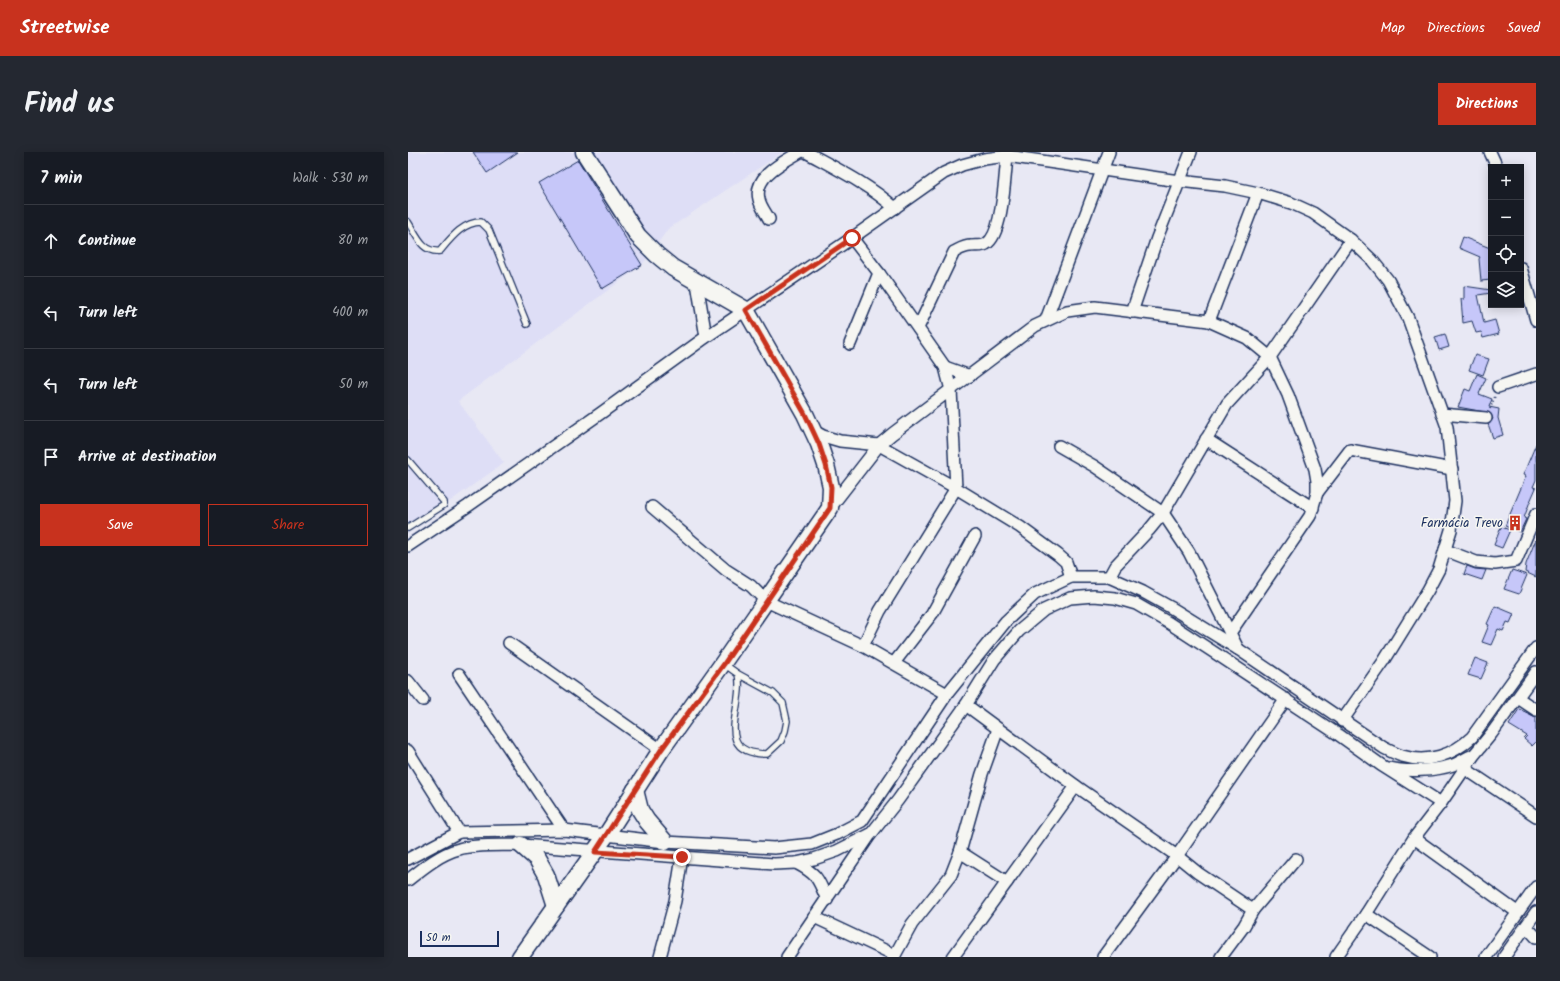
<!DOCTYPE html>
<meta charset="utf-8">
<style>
body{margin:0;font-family:Kalam,sans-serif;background:#242831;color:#f1f3f6}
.controls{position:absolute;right:12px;top:12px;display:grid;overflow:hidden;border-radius:0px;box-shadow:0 2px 10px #0003}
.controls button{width:36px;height:36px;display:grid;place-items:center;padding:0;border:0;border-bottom:1px solid #363941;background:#171b24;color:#f1f3f6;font:20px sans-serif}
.scale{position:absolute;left:12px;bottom:10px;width:79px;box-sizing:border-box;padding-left:4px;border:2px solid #1b2f5e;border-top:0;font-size:11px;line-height:14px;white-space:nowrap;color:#1b2f5e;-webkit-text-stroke:3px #f6f6f2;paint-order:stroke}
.stop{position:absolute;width:12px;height:12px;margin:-9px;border:3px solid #c8321e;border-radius:50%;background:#fff}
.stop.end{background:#c8321e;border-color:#fff;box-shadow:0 1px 4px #0008}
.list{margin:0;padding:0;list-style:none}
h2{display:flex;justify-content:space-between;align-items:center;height:52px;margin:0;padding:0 16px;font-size:17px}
h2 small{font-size:13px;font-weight:400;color:#9ea1a6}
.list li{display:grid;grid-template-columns:26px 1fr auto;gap:12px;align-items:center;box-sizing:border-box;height:72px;padding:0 16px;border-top:1px solid #363941}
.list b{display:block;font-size:15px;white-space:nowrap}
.list em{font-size:13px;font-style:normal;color:#9ea1a6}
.actions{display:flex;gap:8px;padding:12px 16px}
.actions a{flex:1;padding:9px 0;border:1px solid #c8321e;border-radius:0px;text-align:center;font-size:14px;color:#c8321e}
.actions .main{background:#c8321e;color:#fff}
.icon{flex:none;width:22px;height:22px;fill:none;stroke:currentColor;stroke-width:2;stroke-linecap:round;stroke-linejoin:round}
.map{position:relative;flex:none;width:1128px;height:805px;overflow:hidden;border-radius:0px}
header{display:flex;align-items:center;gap:24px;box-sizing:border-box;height:56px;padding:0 20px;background:#c8321e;color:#fff}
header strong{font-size:19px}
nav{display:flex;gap:22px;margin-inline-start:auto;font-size:14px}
.intro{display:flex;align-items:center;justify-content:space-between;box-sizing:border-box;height:96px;padding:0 24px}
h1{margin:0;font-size:28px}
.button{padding:10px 18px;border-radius:0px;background:#c8321e;color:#fff;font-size:14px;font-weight:700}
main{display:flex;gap:24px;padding:0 24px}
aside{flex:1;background:#171b24;border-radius:0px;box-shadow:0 2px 10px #0003}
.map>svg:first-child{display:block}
</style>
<header>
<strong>Streetwise</strong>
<nav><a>Map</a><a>Directions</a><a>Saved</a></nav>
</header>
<div class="intro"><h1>Find us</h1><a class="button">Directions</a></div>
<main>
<aside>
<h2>7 min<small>Walk · 530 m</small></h2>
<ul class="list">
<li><svg class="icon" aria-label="ahead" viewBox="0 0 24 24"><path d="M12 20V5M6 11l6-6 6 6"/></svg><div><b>Continue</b></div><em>80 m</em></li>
<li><svg class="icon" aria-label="left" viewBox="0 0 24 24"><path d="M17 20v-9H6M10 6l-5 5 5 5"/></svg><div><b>Turn left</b></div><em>400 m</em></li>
<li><svg class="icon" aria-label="left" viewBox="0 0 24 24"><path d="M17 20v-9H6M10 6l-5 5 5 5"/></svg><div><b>Turn left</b></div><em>50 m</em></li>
<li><svg class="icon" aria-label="arrive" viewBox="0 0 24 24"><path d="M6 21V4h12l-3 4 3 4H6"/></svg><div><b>Arrive at destination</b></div></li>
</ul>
<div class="actions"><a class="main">Save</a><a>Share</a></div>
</aside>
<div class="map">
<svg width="1128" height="805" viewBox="0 0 1128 805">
<rect width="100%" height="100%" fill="#e8e8f4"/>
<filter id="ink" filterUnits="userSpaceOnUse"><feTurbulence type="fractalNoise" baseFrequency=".025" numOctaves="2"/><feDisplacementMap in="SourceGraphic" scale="8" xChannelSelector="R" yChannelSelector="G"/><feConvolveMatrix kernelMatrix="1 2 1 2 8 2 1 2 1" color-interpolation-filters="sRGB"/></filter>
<g filter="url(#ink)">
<!-- built -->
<path fill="#dedef6" d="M0,0H375L260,77L234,113L50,249L96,311L0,379Z"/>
<!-- building -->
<g fill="#c6c7f9" stroke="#1b2f5e">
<path d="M65,0H110L79,21Z"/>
<path d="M170,8L234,113L194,137L131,31Z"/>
<path d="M1055,85L1082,96L1083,103V128L1073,129L1071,107L1072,105L1051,96Z"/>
<path d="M1056,134L1083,138V141L1070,143L1076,171L1087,168L1091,182L1075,186L1073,180L1068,181L1064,169L1055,171L1053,147H1056Z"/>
<path d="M1037,182L1041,195L1031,198L1027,185Z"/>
<path d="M1067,203L1081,207L1075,223L1061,218Z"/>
<path d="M1069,222L1078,226L1071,242L1084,247L1081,255L1091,257L1090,266L1095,283L1085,286L1080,272L1085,267L1082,261L1050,255L1057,237L1062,239Z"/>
<path d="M1128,292V328L1125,335L1128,336L1121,352L1116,366L1118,367L1112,380L1097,374L1118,324L1115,323Z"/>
<path d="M1093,375L1102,378L1094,396L1086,393Z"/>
<path d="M1128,387V425L1117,420L1118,412Z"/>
<path d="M1059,414L1067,417L1078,418L1074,428L1056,422Z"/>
<path d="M1104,418L1119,423L1111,442L1096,437Z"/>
<path d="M1087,454L1106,462L1102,471L1099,470L1095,479L1090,477L1083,493L1074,490L1081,473L1079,472Z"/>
<path d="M1067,506L1080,511L1073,527L1060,523Z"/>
<path d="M1111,557L1128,565V590L1124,594L1116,587L1119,584L1101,573Z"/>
</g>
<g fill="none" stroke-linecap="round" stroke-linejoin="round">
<!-- lane casing -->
<g stroke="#1b2f5e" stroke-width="8">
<g id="lane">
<path d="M0,70C9,84 14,101 32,99C43,86 55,70 73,70L81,78L119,172"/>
<path d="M0,308L36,350V353L0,376"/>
<path d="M316,512L330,522L365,541L375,551L379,569L377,579L373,589L359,602C302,602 338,553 330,522"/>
</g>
</g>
<!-- street casing -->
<g stroke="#1b2f5e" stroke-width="14">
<g id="street">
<path d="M398,0C429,17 460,32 487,56"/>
<path d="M1082,0L1089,15"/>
<path d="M361,67C358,61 352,54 351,47C345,24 376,10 392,0"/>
<path d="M444,86L471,121L537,215L543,238L548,336L472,459L455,494"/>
<path d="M1113,116L1128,168"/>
<path d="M289,131L298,185"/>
<path d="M724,160L749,86L783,0"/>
<path d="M638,168L701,0"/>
<path d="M801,169L850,41"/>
<path d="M510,176L546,100C552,97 556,94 563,94C568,93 574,95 578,92C595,83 597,22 599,4"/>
<path d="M442,192L471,121"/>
<path d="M537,215L562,224"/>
<path d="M1090,235L1128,222"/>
<path d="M1034,262L1078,266"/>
<path d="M404,278L415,284L432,289L471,293L548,336L612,375L650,403L658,410L663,425"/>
<path d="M798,287L905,356"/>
<path d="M651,294L686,314L755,361L781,400L822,481"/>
<path d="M909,341L942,298L1044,317"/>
<path d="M244,355L318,418L343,434L358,449L455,494L539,542"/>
<path d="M422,356L471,293L484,282L627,174L659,159L687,155L801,169L839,186L862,205L880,243L907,317L909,329V341L902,364L822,481L830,497"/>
<path d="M0,394L60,354L193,261L298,185L444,86L536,21L554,13L576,7L599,4L771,29L817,34L850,41L883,51L905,61L943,88L964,108L980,128L1000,166L1039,275L1047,349L1043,378L1031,417L1020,438L976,509L934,569"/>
<path d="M1037,398L1068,410L1087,412L1108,409L1128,362"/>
<path d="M701,425L707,414L741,378L755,361L819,252L862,205L943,88"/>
<path d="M101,491L253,598"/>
<path d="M486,511L524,462L567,384"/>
<path d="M51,522L156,678"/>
<path d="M0,529L15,548"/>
<path d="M1110,546L1128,558"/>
<path d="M558,553L668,634L769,704L790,721L845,758L836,774L813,805"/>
<path d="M590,577L574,622L552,700L599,730"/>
<path d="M0,599L51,680"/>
<path d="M981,616C998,620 1028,619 1045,613C1052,610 1058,606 1065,603"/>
<path d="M1056,616L1128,664"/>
<path d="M1006,686L1109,760"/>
<path d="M0,707L51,680L156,678L257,690L366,696L404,692L429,682L454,669L539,542L598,469L627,442L663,425H701L735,440L762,455L830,497L976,596C982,599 988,602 994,604C1020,612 1045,603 1064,585L1128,496"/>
<path d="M388,711C409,722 410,726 419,748"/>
<path d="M0,728C15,716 32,702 51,697C68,692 95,694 113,693L366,712L388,711L406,707L429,699L463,682L490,648L558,553L586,508L611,479L636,458L662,446L686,444L707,446L728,452L761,471L813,505L931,583L973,613L1033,651"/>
<path d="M845,758L888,707"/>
<path d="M958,762L1022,805"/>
<path d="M406,765L487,803L486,805"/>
<path d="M1118,774L1128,785"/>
<path d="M487,803L504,772L543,723L552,700"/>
<path d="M252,805L267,749L274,705"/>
<path d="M379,805L462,683"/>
<path d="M545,805L668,634"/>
<path d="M695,805L769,704L878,547"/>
<path d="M928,805L958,762L1006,686L1033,651L1066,603L1084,581L1128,520"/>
<path d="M1078,805L1128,735"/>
<path d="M1096,805L1128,760"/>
</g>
</g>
<!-- secondary casing -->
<g stroke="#1b2f5e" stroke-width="19">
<g id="secondary">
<path d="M227,638L232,658L239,669L257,690"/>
<path d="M113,693L129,707L138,723L148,754"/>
<path d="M112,805L199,682L253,598L315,511L422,356L423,335L418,313L411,292L397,262L338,158L265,116L249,103L230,84L176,0"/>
</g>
</g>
<!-- path -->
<path stroke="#1b2f5e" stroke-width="2" stroke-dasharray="1 3" stroke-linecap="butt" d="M1082,257L1087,244"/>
<!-- lane -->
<use href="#lane" stroke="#f6f6f2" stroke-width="5.5"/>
<!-- street -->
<use href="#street" stroke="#f6f6f2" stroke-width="11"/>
<!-- secondary -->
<use href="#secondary" stroke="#f6f6f2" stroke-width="16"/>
</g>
</g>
<g fill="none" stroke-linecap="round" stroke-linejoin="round" filter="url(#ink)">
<!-- route -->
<path stroke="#c8321e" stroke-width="5" d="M274,705L187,700L253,598L316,512L422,356L423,335L418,313L411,292L397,262L338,158L444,86"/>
</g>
<!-- icons -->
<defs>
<g id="building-bare" transform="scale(1.2)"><path d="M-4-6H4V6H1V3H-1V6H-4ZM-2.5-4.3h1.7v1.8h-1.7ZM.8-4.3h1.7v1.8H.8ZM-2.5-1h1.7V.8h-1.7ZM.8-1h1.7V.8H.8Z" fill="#c8321e" stroke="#f6f6f2" stroke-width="2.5" paint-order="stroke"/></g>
</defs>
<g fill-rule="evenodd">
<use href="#building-bare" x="1107" y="371"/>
</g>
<g text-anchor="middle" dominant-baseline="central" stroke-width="3" stroke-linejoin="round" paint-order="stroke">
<!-- poi labels -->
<g font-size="13" fill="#1b2f5e" stroke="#f6f6f2" text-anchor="end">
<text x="1095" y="371">Farmácia Trevo</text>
</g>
</g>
</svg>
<div class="controls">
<button>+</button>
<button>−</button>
<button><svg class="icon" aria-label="locate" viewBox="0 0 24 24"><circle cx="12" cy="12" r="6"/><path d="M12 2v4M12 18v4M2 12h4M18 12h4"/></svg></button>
<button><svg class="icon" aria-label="layers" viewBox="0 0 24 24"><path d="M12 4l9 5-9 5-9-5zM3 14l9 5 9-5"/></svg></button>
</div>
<div class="scale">50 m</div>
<div class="stop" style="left:444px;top:86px"></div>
<div class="stop end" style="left:274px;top:705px"></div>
</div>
</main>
